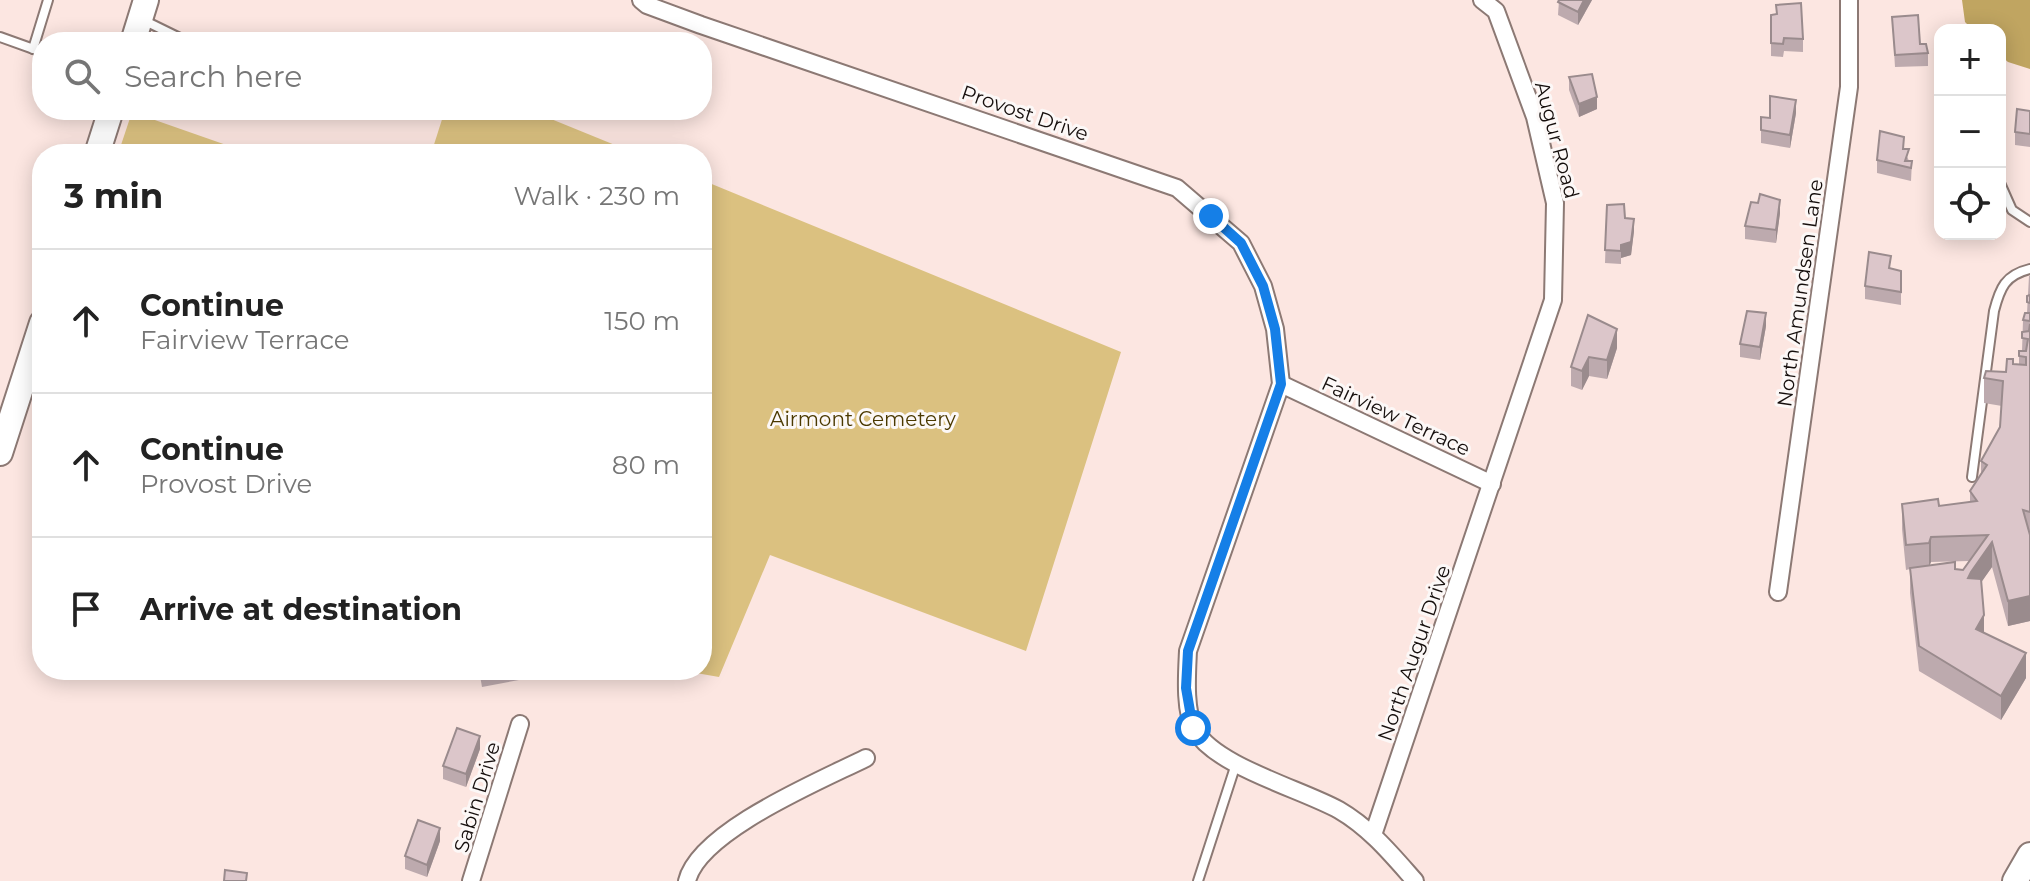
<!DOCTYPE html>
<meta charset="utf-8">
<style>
body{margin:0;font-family:Montserrat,sans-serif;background:#f2f2f2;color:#222}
.controls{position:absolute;right:24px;top:24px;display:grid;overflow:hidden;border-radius:16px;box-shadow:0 4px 20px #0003}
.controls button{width:72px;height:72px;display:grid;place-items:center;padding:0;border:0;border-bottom:2px solid #e0e0e0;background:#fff;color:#222;font:40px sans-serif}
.stop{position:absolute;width:24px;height:24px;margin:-18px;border:6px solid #157fe7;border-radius:50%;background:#fff}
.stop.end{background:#157fe7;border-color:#fff;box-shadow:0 2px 8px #0008}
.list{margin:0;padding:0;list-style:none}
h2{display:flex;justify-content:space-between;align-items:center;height:104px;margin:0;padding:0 32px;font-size:34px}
h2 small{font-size:26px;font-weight:400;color:#767676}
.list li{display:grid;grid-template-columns:52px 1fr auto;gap:24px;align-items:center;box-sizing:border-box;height:144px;padding:0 32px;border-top:2px solid #e0e0e0}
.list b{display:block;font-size:30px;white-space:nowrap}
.list p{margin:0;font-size:26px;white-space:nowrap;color:#767676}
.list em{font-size:26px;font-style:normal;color:#767676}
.icon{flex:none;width:44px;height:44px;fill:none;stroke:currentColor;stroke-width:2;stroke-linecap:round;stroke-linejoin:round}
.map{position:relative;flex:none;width:2030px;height:881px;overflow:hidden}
.search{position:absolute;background:#fff;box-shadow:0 4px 20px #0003;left:32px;top:32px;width:680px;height:88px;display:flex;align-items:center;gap:20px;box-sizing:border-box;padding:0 28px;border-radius:32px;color:#767676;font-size:30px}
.panel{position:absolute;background:#fff;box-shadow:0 4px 20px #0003;left:32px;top:144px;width:680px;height:536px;border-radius:32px}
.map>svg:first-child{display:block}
</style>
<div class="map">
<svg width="2030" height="881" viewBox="0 0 2030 881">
<rect width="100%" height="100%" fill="#fce6e1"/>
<!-- green -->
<g fill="#dbc180">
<path d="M445,110H529L637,154H431Z"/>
<path d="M132,112L252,154H118Z"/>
<path d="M702,180L1121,352L1026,651L770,555L719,677L679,670H702Z"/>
</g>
<!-- forest -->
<path fill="#c0a561" d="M1962,0H2030V69L2008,62L2000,55V30H1973L1965,22Z"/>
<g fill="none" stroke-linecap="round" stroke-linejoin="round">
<!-- lane casing -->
<g stroke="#8c7974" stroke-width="12">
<g id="lane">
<path d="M141,19L188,42"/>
<path d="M0,37L42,52"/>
<path d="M33,49L48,0"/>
<path d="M2000,183L2012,210L2030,222"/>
<path d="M1972,477L1994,311C2000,288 2005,275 2030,269"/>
<path d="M1198,881L1236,764"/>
</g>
</g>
<!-- street casing -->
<g stroke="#8c7974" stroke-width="20">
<g id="street">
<path d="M641,0L647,5L701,25L1177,188L1241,243L1263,286L1275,329L1281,384L1188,651C1187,673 1184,711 1195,730C1215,766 1301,789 1339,810C1370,828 1392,855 1415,881"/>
<path d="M1281,384L1492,484"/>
<path d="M1778,592L1849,87V0"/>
<path d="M1373,835L1553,300L1555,203L1535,117L1496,11L1482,0"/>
<path d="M471,881L520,724"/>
<path d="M687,881C699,831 820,781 866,758"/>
</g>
</g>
<!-- secondary casing -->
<g stroke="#8c7974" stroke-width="28">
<g id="secondary">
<path d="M133,42L146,0"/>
<path d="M97,154L111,110"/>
<path d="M0,453L42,323"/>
<path d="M2015,881L2030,855"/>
</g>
</g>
<!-- lane -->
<use href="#lane" stroke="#fff" stroke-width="8"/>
<!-- street -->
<use href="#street" stroke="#fff" stroke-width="16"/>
<!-- secondary -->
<use href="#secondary" stroke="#fff" stroke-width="24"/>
</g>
<!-- wall -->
<g fill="#bdaaae" fill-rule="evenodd">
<path d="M1559,0H1592L1578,25L1558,15Z"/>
<path d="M1776,5L1803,39V52L1784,51L1783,57L1771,56V15L1776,14Z"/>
<path d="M1892,17L1928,53V66L1895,67Z"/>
<path d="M1569,77L1597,109L1579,117L1569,90Z"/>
<path d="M2030,111V147L2015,145V132Z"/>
<path d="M1796,113L1790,148L1761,143V117L1770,118Z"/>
<path d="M1904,149L1909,161H1912L1911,181L1877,173V160Z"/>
<path d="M1607,205L1625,218L1634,231L1631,255L1621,258V264L1605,263Z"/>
<path d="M1780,213L1776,243L1745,239V226Z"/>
<path d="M1891,268L1901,271V305L1865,299V286Z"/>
<path d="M2029,276H2030V621L2008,626L1992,567L1981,582L1984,633L2026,678L2001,720L1919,671L1910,593V569L1906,570L1902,529V504L1939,506L1970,502V491L1981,475V461L2000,427L2002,406L1984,403V378L2006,372L2013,364H2019V351H2022L2023,320L2027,313ZM1969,561L1963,570L1929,566L1931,562Z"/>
<path d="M1588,315L1617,348L1607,379L1589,376L1582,390L1571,386V367Z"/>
<path d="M1766,326L1760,360L1740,357V344Z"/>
<path d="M479,670H519V680L482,687Z"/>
<path d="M480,749L466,787L443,779V766Z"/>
<path d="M440,841L427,877L405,869V856Z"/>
</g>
<!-- shaded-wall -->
<g fill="#9a8b8d">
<path d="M1584,0H1592L1578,25V12Z"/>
<path d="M1597,97V109L1579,117V104Z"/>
<path d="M1796,100V113L1790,148V135Z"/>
<path d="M1780,200V213L1776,243V230Z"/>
<path d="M1634,219V231L1631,255L1621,258V264V245Z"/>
<path d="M1766,313V326L1760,360V347Z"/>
<path d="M1617,329V348L1607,379V360Z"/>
<path d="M1589,357V376L1582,390V371Z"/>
<path d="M1931,537V562L1929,567V543Z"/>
<path d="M1992,542V567L1971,597L1968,578L1971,572Z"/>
<path d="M2030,596V621L2008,626V601Z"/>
<path d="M1984,615V639L1976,629Z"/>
<path d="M2026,653V678L2001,720V696Z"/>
<path d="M480,736V749L466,787V774Z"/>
<path d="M440,828V841L427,877V865Z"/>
</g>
<!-- building -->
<g fill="#dcc6ca" stroke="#9a8b8d" stroke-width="2">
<path d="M1559,0H1584L1578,12L1558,2Z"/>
<path d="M1801,3L1803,39L1784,38L1783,44L1771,43V15L1777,14L1776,5Z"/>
<path d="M1918,15L1920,44H1926L1928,53L1895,55L1892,17Z"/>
<path d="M1592,74L1597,97L1579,104L1569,77Z"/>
<path d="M1770,96L1796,100L1790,135L1761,130V117L1770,118Z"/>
<path d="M2017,109L2030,111V134L2015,132Z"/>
<path d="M1880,131L1904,137L1903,149H1909L1905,161H1912L1911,168L1877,160Z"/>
<path d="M1760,194L1780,200L1776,230L1745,226L1751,202L1758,203Z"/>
<path d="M1624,204L1625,218L1634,219L1631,242L1621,245V251L1605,250L1607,205Z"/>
<path d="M1869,252L1891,256L1889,268L1901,271V292L1865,286Z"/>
<path d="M2030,295V303L2027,302V296Z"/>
<path d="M1747,311L1766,313L1760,347L1740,344Z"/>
<path d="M2025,313H2030V321L2023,320Z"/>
<path d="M1588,315L1617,329L1607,360L1589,357L1582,371L1571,367Z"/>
<path d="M2030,324V512L2023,510L2030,535V596L2008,601L1992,542L1971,572L1968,578L1981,579L1984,615L1976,629L2026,653L2001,696L1919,646L1910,568L1955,562V569L1963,570L1988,535L1931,537L1929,543L1906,545L1902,504L1938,499L1939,506L1977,501L1970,491L1987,465L1981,461L2000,427L2003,381L1984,378L1986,371L2006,372L2007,359H2013V364L2026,365V357L2019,356V351H2026L2028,339L2022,338V332L2029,331Z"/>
<path d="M481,670H502L482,674Z"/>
<path d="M457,728L480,736L466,774L443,766Z"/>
<path d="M418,820L440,828L427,865L405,856Z"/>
<path d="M225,870L247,873L246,881H224Z"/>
</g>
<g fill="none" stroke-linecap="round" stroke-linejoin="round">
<!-- route -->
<path stroke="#157fe7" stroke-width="10" d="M1193,728L1186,688L1188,651L1281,384L1275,329L1263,286L1241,243L1211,216"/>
</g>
<g text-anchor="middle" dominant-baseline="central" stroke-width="6" stroke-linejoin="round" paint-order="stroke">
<!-- street labels -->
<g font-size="20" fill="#150e0c" stroke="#fcf8f7">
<text transform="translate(1025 113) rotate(19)">Provost Drive</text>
<text transform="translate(1557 140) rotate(75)">Augur Road</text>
<text transform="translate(1800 293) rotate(-82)">North Amundsen Lane</text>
<text transform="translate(1396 416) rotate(25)">Fairview Terrace</text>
<text transform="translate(1414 653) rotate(-71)">North Augur Drive</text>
<text transform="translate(477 797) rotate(-73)">Sabin Drive</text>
</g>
<!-- park labels -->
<g font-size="20" fill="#4b3900" stroke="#fcf8f7">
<text x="863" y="419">Airmont Cemetery</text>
</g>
</g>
</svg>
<div class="controls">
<button>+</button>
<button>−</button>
<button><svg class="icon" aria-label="locate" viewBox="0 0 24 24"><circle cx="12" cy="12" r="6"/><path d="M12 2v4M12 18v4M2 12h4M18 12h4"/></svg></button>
</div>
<div class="stop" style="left:1193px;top:728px"></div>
<div class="stop end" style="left:1211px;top:216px"></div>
<div class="search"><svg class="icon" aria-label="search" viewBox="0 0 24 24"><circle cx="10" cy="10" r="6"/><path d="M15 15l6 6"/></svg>Search here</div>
<section class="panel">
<h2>3 min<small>Walk · 230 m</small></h2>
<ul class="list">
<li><svg class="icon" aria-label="ahead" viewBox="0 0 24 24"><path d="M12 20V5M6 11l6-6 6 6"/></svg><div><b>Continue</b><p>Fairview Terrace</p></div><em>150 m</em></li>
<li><svg class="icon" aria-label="ahead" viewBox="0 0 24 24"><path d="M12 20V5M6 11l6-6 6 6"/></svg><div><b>Continue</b><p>Provost Drive</p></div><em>80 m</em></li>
<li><svg class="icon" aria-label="arrive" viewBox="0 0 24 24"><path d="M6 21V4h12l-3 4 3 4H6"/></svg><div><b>Arrive at destination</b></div></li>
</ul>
</section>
</div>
